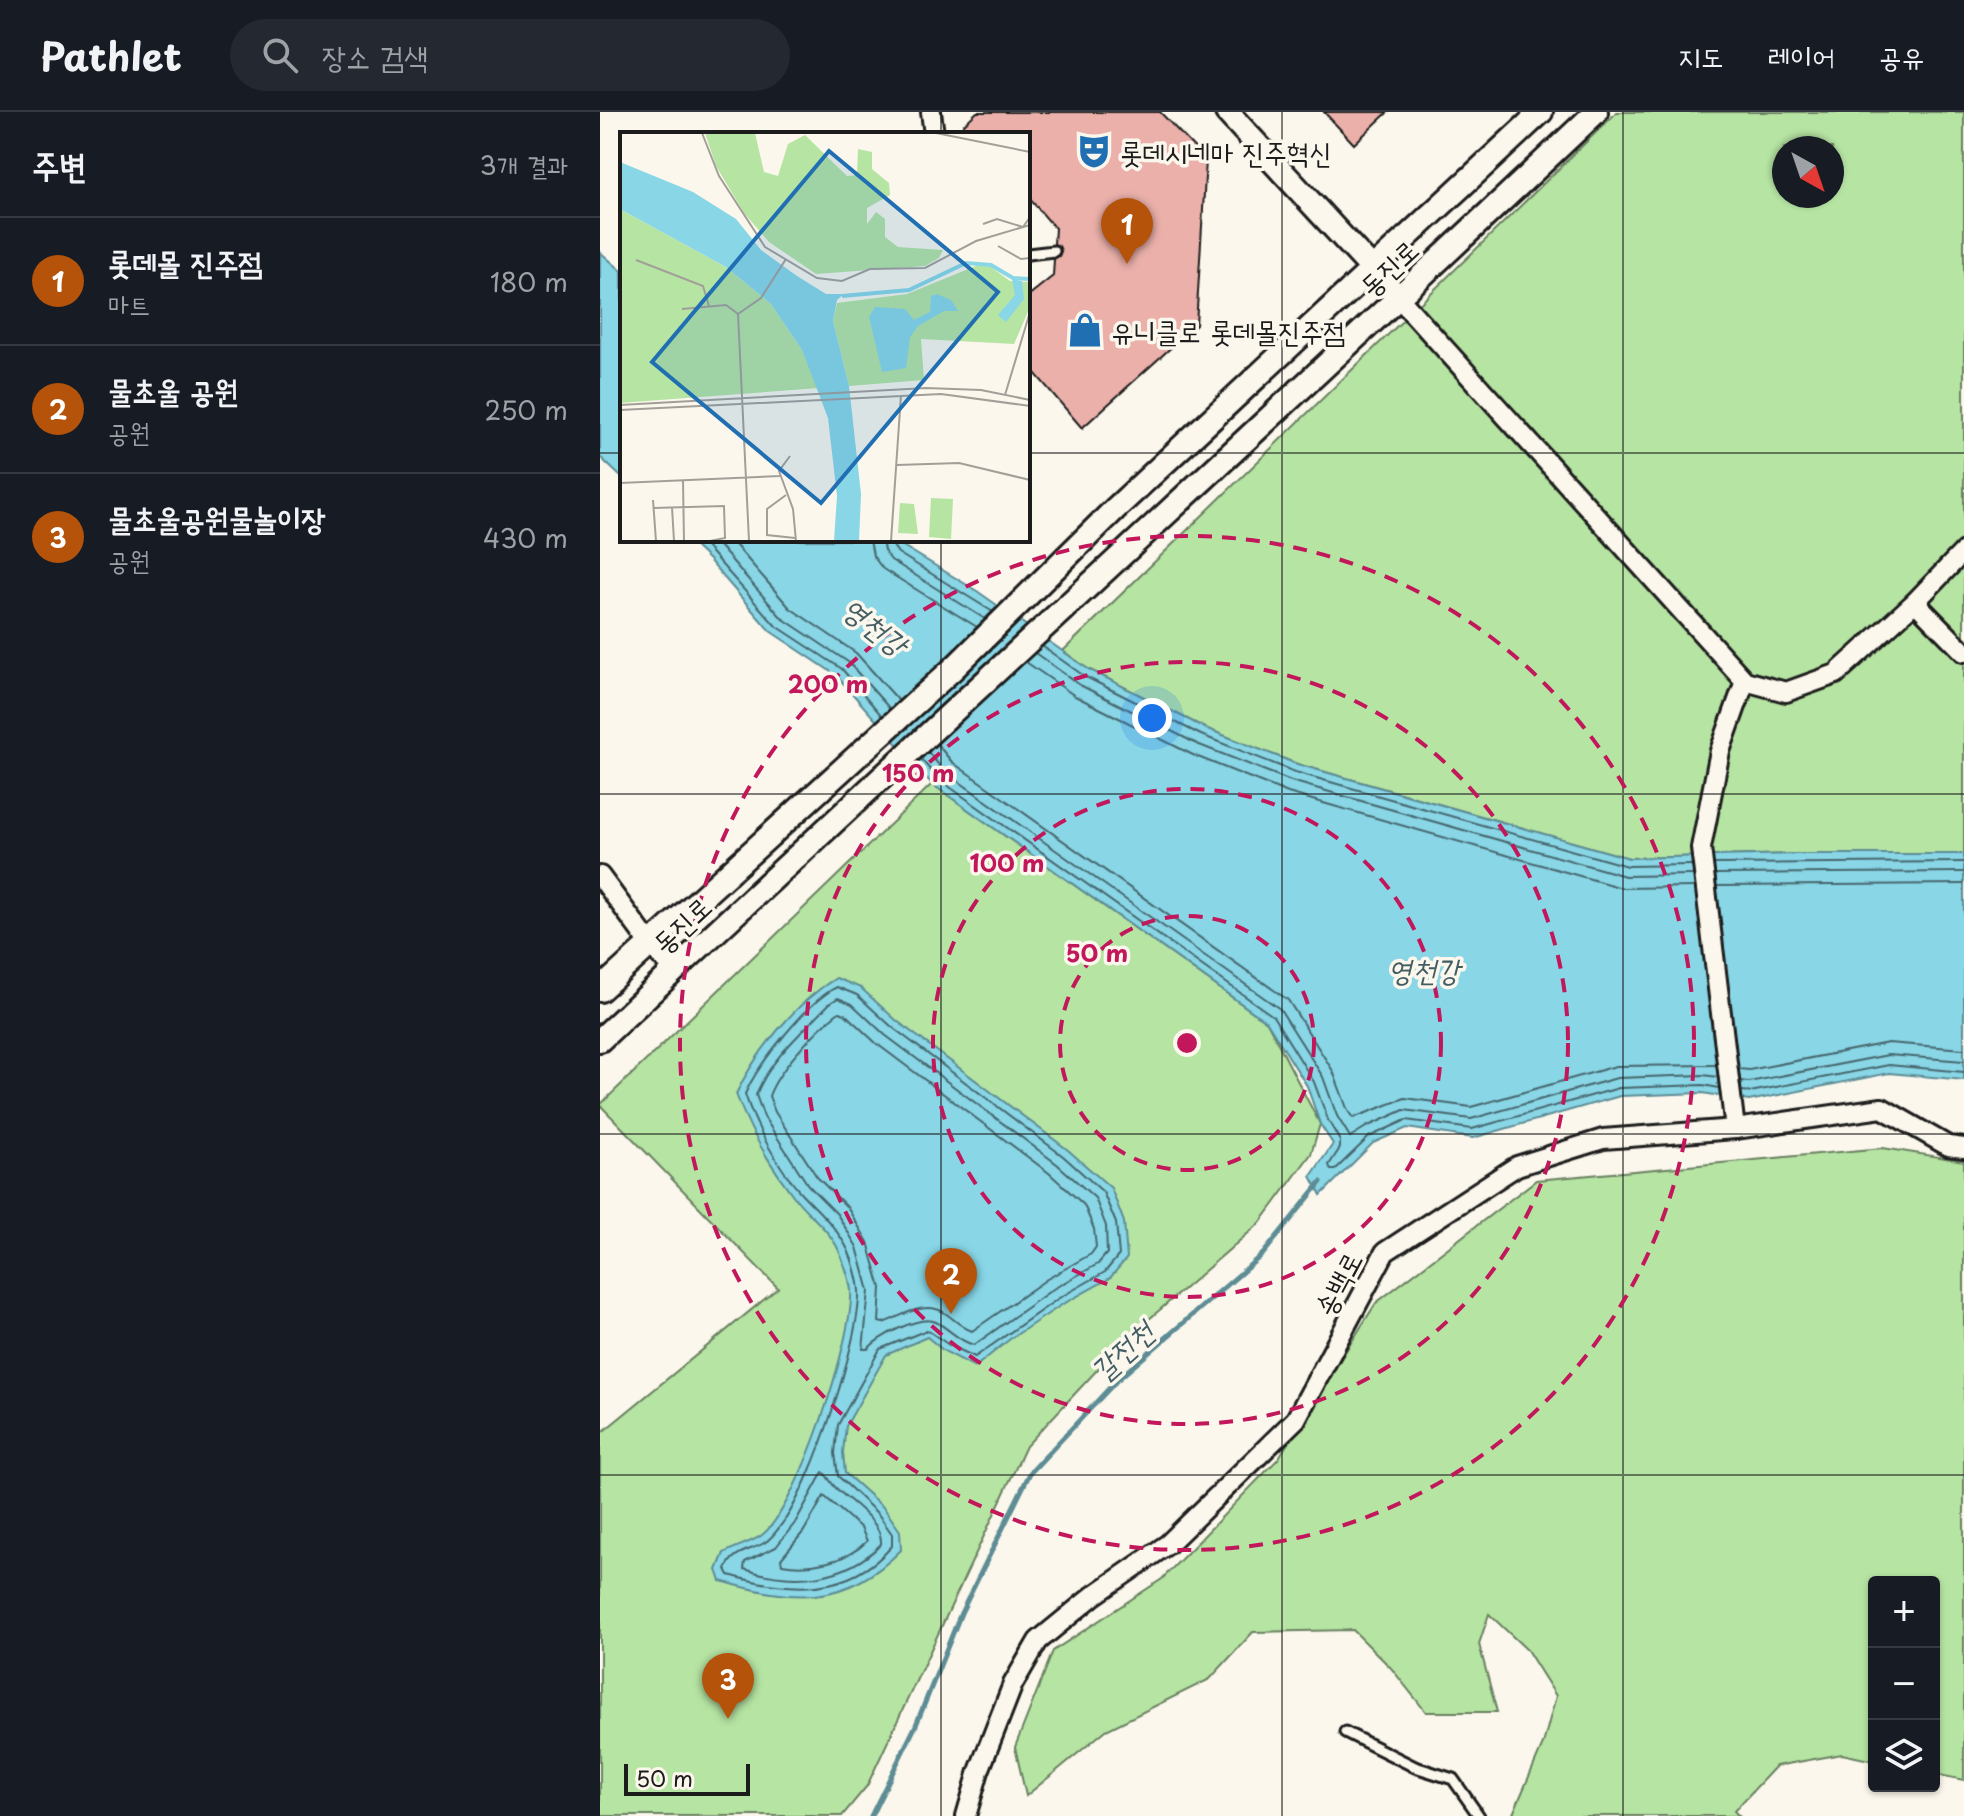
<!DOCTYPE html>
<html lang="ko">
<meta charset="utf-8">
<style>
body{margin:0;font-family:"Playpen Sans","Poor Story",sans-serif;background:#242831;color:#f1f3f6}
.controls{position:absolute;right:24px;bottom:24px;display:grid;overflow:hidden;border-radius:8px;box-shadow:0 2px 6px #0004}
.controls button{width:72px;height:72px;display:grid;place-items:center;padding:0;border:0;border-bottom:2px solid #363941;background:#171b24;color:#f1f3f6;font:40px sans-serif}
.compass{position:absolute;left:1172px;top:24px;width:72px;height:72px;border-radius:50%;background:#171b24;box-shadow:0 2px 6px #0004;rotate:140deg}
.scale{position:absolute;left:24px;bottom:20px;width:126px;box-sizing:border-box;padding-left:8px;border:4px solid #1c1c1c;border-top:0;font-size:22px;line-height:28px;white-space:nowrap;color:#1c1c1c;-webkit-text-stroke:6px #fbf7ec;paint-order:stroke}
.you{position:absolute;left:552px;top:606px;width:28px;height:28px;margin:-20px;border:6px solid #fff;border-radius:50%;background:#1a73e8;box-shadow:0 0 0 12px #1a73e833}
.badge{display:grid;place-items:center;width:52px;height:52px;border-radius:50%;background:#b45309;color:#fff;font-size:26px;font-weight:700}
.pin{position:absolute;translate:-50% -66px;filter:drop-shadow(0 2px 4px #0008)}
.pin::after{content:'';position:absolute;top:42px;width:28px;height:24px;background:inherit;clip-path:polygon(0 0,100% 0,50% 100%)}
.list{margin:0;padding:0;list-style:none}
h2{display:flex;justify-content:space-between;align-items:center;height:104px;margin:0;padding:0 32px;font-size:34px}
h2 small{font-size:26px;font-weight:400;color:#9ea1a6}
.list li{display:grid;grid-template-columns:52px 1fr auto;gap:24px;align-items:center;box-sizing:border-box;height:128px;padding:0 32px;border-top:2px solid #363941}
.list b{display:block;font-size:30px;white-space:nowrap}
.list p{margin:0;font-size:26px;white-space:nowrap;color:#9ea1a6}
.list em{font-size:26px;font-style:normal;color:#9ea1a6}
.icon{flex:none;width:44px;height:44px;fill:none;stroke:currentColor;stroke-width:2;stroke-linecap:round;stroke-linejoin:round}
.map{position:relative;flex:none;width:1364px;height:1704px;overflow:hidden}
header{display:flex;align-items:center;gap:48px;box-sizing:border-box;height:112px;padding:0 40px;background:#171b24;border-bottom:2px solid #363941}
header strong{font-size:38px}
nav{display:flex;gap:44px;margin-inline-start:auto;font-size:28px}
.search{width:560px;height:72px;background:#242831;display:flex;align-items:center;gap:20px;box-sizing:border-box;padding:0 28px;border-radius:44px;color:#9ea1a6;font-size:30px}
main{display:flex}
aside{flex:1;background:#171b24}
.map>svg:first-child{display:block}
</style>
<header>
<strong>Pathlet</strong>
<div class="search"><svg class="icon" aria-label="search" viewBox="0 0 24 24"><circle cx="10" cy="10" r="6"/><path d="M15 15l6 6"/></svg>장소 검색</div>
<nav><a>지도</a><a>레이어</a><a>공유</a></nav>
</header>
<main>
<aside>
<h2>주변<small>3개 결과</small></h2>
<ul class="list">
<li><span class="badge">1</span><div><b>롯데몰 진주점</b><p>마트</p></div><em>180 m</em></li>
<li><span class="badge">2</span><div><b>물초울 공원</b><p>공원</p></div><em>250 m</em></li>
<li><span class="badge">3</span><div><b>물초울공원물놀이장</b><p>공원</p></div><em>430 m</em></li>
</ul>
</aside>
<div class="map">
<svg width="1364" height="1704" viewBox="0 0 1364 1704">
<rect width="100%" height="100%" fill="#fbf7ec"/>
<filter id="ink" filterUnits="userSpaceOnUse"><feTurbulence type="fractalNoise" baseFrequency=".0125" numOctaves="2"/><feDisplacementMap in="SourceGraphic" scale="16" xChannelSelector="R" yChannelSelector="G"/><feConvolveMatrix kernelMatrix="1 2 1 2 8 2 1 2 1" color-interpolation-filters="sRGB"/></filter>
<g filter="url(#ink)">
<!-- green -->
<g fill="#b6e4a3" stroke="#698060" stroke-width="2" fill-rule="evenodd">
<path d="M1017,0H1364V742H1197L1029,746L697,652L605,616L488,557L463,539ZM1184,36H1232V84H1184Z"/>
<path d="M332,672L667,910L720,1012L711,1042L660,1111L525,1228L426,1334L267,1674L242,1704H0V1322L178,1176L0,993Z"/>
<path d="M1283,1036L1364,1049V1668L1334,1662V1470H1274V1649L1242,1642L1176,1654L1134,1699L1139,1704H912L943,1632L956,1584L927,1538L889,1502L879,1532L897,1600H826L791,1556L753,1518L653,1520L610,1567L506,1618L426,1684L415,1635L453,1539L562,1467L678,1347L776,1191L936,1068Z"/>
</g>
<!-- water -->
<g fill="#88d6e6" stroke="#5d8c95" stroke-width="2">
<path d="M0,140L22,159V366L0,345Z"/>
<path d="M88,428H298L303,434L377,479L488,557L605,616L697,652L1029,746L1197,742H1364V968L1289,961L1149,989L1103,981L1020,984L873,1026L807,1016L773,1031L721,1083L711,1064L733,1032L720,1012L707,974L667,910L332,672L236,563L170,519L109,448Z"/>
<path d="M236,866L261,876L297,909L468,1038L511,1076L524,1110L527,1146L510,1166L463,1192L410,1227L375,1255L344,1239L327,1225L286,1243L246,1314L243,1340L245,1361L284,1396L300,1419L301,1438C245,1495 193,1490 121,1469L117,1458L124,1441C134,1435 155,1429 162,1423C198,1396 254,1224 251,1179C250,1169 245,1154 241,1144C232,1118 208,1104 192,1082C169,1051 149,1018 136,982C156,940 196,890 236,866Z"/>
</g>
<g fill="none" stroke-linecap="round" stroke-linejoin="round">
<!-- shore -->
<g stroke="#47666d" stroke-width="2">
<path d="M100,428L175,513L242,557L282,604"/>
<path d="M114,428L182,506L248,550L290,597"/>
<path d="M131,428L190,496L256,541L299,589"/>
<path d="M270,428L273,444L283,457L377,515"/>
<path d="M282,428L284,439L291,448L385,507"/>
<path d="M292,428L293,434L298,441L393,500"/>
<path d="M442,534L484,564L601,623L695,660L1027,754L1092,753"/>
<path d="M435,541L480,573L597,632L691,669L1025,764L1093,763"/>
<path d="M426,550L475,584L593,643L688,681L1022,776L1095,775"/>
<path d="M337,632L352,650L688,888L733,959L748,999L753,1006L805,986L871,995L1016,954L1116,953"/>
<path d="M328,640L344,659L680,897L723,965L737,1004L750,1025L766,1015L804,998L871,1007L1017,966L1103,963L1118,965"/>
<path d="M321,647L337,666L673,904L714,970L728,1008L740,1029V1036L729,1053L731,1058H735L769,1025L806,1008L872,1017L1019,976L1103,973L1119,976"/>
<path d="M1114,752L1364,750"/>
<path d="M1115,762L1364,760"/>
<path d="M1117,774L1364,772"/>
<path d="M237,875L257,883L292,915L463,1044L503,1080L516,1111L519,1143L505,1160L459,1186L375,1245L349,1233L327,1218L280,1237L238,1313L235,1341L238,1364L278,1402L292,1422V1434C248,1485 188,1480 129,1463L126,1457C133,1439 148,1440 164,1431C172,1427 179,1416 184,1409C212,1371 261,1225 259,1179C258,1167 253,1149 248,1138C237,1115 219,1100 202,1082C179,1057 155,1014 145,982C158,952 208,889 237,875Z"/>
<path d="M238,886L252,892L285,923L457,1052L495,1086L506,1114L507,1141L498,1152L453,1177L374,1233C358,1229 350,1217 336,1210C321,1202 277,1225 268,1237H263L269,1179L257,1135L237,1102L208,1073L164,1005L156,983C170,947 204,918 230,891Z"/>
<path d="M239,900L245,902L277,932L449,1061L484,1093L494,1117L496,1135L491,1142L447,1167L372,1219C361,1215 354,1207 345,1201C325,1188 302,1204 283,1211L279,1210L281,1176L268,1130L247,1095L217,1065L175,1000L169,984C178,958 217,917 239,900Z"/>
<path d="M1139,957L1149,958L1288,931L1364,937"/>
<path d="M1140,969L1149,970L1288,943L1364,949"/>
<path d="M1142,979L1150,980L1289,953L1364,960"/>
<path d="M223,1360C228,1364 230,1370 235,1375C249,1390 283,1409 281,1432C246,1469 192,1473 144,1457L145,1450L176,1435L195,1411Z"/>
<path d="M224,1384L261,1416L267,1429C247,1450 210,1457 182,1452L181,1447L204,1419Z"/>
</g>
<!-- stream -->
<path stroke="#5d8c95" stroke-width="5" d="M271,1704L316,1613L361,1501L430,1361L517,1268L663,1142L721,1070"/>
</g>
<!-- building -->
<g fill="#ebb0aa" stroke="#1c1c1c" stroke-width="2">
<path d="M377,0H560L606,48L596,213L482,316L428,253V184L453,164L454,147L459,144L461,139L459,134L454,132L455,116L428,85V22H371L363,13Z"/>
<path d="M724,0H788L754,32Z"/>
</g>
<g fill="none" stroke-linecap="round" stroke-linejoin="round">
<!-- service casing -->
<g stroke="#1c1c1c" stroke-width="15">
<g id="service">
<path d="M428,142L454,139"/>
<path d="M745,1620L815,1655L853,1667L879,1704"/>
</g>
</g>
<!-- minor casing -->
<g stroke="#1c1c1c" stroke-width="24">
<g id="minor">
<path d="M331,0L334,22"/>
<path d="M799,186L1145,569L1186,580L1236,562L1315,490L1364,439"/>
<path d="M1315,490L1364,540"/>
<path d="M0,764L50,832L75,859"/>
<path d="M1135,1017L1101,736L1120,639L1145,569"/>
<path d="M366,1704L379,1659L413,1572L438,1529L493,1484L568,1432L696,1307L785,1140L917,1054L1003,1027L1135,1017L1282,996L1348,1034L1364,1036"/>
</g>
</g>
<!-- tertiary casing -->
<g stroke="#1c1c1c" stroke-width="28">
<g id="tertiary">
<path d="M627,0L799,186"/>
<path d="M0,878L355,555L515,397L941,0"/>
<path d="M0,928C331,618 666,312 996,0"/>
</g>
</g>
<!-- service -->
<use href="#service" stroke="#fbf7ec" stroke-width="9"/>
<!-- minor -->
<use href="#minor" stroke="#fbf7ec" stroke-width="18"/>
<!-- tertiary -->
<use href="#tertiary" stroke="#fbf7ec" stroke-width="22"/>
</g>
</g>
<!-- grid -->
<path fill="none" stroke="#1c1c1c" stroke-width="2" stroke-opacity="0.55" d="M341,0V22M682,0V1704M1023,0V1704M0,341H22M428,341H1364M341,428V1704M0,682H1364M0,1022H1364M0,1363H1364"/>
<!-- distance rings -->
<g fill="none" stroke="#c2185b" stroke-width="4" stroke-dasharray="14 10">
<circle cx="587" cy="931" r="127"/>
<circle cx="587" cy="931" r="254"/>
<circle cx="587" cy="931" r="381"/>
<circle cx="587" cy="931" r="507"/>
</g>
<!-- icons -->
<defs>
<g id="theatre-bare" transform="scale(2.76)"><path d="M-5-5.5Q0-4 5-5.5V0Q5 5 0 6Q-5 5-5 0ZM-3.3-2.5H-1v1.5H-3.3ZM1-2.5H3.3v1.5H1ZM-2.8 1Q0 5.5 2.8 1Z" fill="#1f6fb2" stroke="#fbf7ec" stroke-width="2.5" paint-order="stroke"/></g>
<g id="shop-bare" transform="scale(2.76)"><path d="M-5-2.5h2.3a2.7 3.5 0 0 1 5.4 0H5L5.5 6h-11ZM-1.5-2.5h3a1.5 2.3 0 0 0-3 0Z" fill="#1f6fb2" stroke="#fbf7ec" stroke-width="2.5" paint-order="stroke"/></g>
</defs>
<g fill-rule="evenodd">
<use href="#theatre-bare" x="494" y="39"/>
<use href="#shop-bare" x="485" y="218"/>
</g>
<g text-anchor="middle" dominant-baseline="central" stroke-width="7" stroke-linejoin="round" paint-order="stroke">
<!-- poi labels -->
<g font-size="28" fill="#1c1c1c" stroke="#fbf7ec" text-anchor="start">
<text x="520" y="39">롯데시네마 진주혁신</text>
<text x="511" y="218">유니클로 롯데몰진주점</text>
</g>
<!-- street labels -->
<g font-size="28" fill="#1c1c1c" stroke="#fbf7ec">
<text transform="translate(788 155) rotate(-43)">동진로</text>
<text transform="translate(81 812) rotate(-43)">동진로</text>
<text transform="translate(737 1171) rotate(-62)">송백로</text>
</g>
<!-- water labels -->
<g font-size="30" font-style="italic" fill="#425d63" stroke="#fbf7ec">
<text transform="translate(276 513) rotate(38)">영천강</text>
<text x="824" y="856">영천강</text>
<text transform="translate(521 1238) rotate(-42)">갈전천</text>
</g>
</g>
<!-- overview -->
<g transform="translate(20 20)">
<rect width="410" height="410" fill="#fbf7ec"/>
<path d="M85,1H135L144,40L158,44L168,12L185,3L227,44L237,43L238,17L252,20V37L269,51L270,63L247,76V92L256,80L265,87V105L278,115L323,118L319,126L305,134L196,142L149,110L124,81L96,34ZM0,77L106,135L151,172L182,218L199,256L0,271ZM358,133L371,135L390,149L410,150V175L394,212L301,207L304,248L229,254L213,189L217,171L287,162ZM311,366L333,367L331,407L309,405ZM280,371L294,372L298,402L278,401Z" fill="#b6e4a3"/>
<path d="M0,30L73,60L116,87L141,118L177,144L206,162H224L217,168L213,189L229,254L241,362L239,409H214L217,364L208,286L182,218L151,172L106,135L0,77ZM392,147L402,149L404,167L386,190L378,183L395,163ZM317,162L331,168L338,179H324L298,194L290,205L286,236L262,240L249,185L255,175L285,177L294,188L310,180L311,164Z" fill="#88d6e6"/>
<path fill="none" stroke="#88d6e6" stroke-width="4" d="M222,164L289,158L346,131L371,133L393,146L410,147"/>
<path fill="none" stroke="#a29f99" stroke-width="2" d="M82,1L99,44L145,115L197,146L222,149L250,137L305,136L356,109L410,93M316,1L410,20M363,92L377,87L403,95L410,85M378,114L401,127L410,126M16,128L83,154L89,174M62,177L106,173L118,182L129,409M118,182L141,166L166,127M385,263L410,180M0,273L306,256L361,258L410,268M0,278L321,262L410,274M170,324L159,339L173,377L176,409M277,333L339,331L410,348M63,348L64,409M0,351L160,344M166,363L147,377V403L175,406M33,368L36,409M52,375L54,409M33,376L104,374L105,406L90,409M271,409L281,263"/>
<path fill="#1f6fb2" fill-opacity="0.15" stroke="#1f6fb2" stroke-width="4" d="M209,19L378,160L201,371L32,230Z"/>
<rect width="410" height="410" fill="none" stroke="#1c1c1c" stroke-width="4"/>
</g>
<circle cx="587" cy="931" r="12" fill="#c2185b" stroke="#fbf7ec" stroke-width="4"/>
<g font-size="24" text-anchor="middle" font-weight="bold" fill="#c2185b" stroke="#fbf7ec" stroke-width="7" stroke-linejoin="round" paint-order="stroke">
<text x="228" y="581">200 m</text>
<text x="318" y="670">150 m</text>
<text x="407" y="760">100 m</text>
<text x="497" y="850">50 m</text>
</g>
</svg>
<div class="controls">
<button>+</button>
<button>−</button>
<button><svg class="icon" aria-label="layers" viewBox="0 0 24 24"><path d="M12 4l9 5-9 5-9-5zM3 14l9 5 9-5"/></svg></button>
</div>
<svg class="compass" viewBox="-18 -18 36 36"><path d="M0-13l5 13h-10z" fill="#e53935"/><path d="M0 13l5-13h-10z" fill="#9ea1a6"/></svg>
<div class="scale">50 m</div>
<div class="you"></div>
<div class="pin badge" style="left:527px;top:152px">1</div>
<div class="pin badge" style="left:351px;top:1202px">2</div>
<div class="pin badge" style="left:128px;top:1607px">3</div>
</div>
</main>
